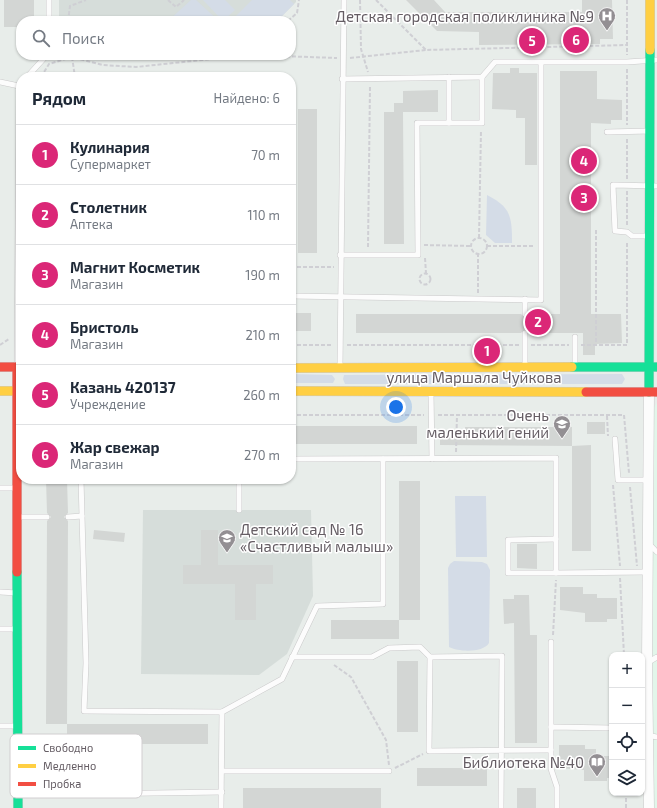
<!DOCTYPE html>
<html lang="ru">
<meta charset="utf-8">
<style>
body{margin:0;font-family:"Exo 2",sans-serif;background:#f2f2f3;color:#1f2937}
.controls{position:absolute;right:12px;bottom:12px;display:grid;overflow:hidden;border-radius:8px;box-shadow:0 1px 3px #0004}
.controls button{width:36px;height:36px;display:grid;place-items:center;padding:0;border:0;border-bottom:1px solid #e0e1e3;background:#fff;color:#1f2937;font:20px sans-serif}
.you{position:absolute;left:396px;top:407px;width:14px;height:14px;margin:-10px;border:3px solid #fff;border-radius:50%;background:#1a73e8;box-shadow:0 0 0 6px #1a73e833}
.badge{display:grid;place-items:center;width:26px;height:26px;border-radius:50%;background:#db2777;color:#fff;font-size:13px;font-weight:700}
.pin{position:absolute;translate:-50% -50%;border:2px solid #fff;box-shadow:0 1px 4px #0006}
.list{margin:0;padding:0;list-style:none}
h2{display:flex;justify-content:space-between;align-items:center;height:52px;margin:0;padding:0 16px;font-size:17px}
h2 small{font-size:13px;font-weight:400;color:#747a83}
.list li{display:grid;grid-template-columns:26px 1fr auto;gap:12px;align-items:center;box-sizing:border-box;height:60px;padding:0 16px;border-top:1px solid #e0e1e3}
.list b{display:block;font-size:15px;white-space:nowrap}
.list p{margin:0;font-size:13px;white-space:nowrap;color:#747a83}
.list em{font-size:13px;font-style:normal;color:#747a83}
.icon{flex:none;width:22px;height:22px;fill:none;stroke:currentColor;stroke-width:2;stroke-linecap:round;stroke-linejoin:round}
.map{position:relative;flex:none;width:657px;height:808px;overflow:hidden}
.search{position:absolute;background:#fff;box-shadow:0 1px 3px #0004;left:16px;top:16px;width:280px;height:44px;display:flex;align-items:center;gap:10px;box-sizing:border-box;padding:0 14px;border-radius:16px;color:#747a83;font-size:15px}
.panel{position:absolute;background:#fff;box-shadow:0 1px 3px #0004;left:16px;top:72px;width:280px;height:412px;border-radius:16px}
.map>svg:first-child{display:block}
</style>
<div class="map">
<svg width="657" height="808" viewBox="0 0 657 808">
<rect width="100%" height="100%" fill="#e8edea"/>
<!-- commercial -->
<path fill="#e2f6ea" d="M657,403V808H653L652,410Z"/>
<!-- education -->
<g fill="#d6ddda">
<path d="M59,0H296V2L277,21H59Z"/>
<path d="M143,510H311L313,596L287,654L259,675L141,674Z"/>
</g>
<!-- green -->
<g fill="#d4dce7">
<path d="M191,0H196L219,21H168Z"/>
<path d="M203,0H225L235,10L223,21Z"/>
<path d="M252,0H290L294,4L277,21H231Z"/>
<path d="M487,195C511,207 512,217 512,243H495L486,235Z"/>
<path d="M291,374L332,375L335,379L333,383H291Z"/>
<path d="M622,374L625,379L622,384H345L343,379L344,375Z"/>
<path d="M455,496H486L487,557H456Z"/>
<path d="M454,561L482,562L487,564L490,570L489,643C483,653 459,652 449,647L448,568L450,564Z"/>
</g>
<!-- building -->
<g fill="#d3d6d4">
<path d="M4,0H34V21H21V27H4Z"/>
<path d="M406,0H434L445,12H582V0H612L613,39H600V44L479,45V32L437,31Z"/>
<path d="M510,68H519V73H537V165H525V118H516V110L492,109L493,73H510Z"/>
<path d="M560,71H597V99L622,100V120H611V124L591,123V314H621L622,343L595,344V355H583V333H529L525,329L521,333H356V314H521L525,318L529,314H560Z"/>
<path d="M438,90V112H403L404,244H384V112H394V103H403V91Z"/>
<rect x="298" y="109" width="19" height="144"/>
<rect x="291" y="313" width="20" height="18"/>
<rect x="587" y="422" width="18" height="12"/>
<rect x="291" y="426" width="126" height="18"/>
<path d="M465,427H572V446L440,445V435H465Z"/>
<path d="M591,445V551H572V446Z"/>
<path d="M46,479H67L68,513L64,517L68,521L67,724H46L47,521L51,517L47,513Z"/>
<rect x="399" y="481" width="21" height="139"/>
<path d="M94,530L125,533L124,542L93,539Z"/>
<path d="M201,530H218V565H273V584H256V620H235V584H183V565H201Z"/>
<path d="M517,544H537V569L517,568Z"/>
<path d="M560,587H583V594H597V598H617V619H607V622H585V613L560,610Z"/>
<path d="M514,595H529L530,635H537V743H515L514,623L504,624L503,599H514Z"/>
<rect x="331" y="620" width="68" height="19"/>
<rect x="397" y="661" width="21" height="71"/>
<rect x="67" y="724" width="141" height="20"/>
<path d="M559,745H585V749H596V756H612V778H607V781H584V770L559,768Z"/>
<rect x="417" y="768" width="70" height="18"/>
<rect x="243" y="788" width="138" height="20"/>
<rect x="517" y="788" width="19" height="20"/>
</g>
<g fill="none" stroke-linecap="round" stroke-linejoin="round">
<!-- lane casing -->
<g stroke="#cac9ca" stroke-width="6">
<g id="lane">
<path d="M49,21V0"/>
<path d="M27,77L47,55"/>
<path d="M449,77V123"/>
<path d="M342,79L482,77L495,62H627L657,60"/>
<path d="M0,82L19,86"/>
<path d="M607,132L650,131"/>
<path d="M649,236H632L627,232L615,231L613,185L657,186"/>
<path d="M340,255H418L417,123H482V77"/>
<path d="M291,296L541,300V63"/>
<path d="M525,299V314"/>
<path d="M525,333V367"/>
<path d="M575,337V366"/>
<path d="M17,366L19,86L21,84"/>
<path d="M340,367L344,0"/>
<path d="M431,392L432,459"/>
<path d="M615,439L618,480H648"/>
<path d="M291,459L556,458V573L647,572"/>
<path d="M81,479L86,663L84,711L222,712"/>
<path d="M239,479V510"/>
<path d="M0,488H17"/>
<path d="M18,517H47"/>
<path d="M68,517L82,516"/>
<path d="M649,544L657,552"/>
<path d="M556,573H508V540L556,539"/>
<path d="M0,592L17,593"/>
<path d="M0,629H17"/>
<path d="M292,657H372L389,648L420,647L430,657"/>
<path d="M647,663L657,657"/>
<path d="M0,726H17"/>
<path d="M551,727V642"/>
<path d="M642,734L657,737"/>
<path d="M551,750V769L557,787V808"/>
<path d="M222,771H389"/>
<path d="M19,795L222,792"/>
<path d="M221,808L222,712L282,679L317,606L383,604V459"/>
<path d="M501,808L502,656L430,657L429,751L551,750V727L612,728"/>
</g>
</g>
<!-- street casing -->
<g stroke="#cac9ca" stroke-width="11">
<path id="street" d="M649,808L647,664L649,392"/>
</g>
<!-- fast casing -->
<g stroke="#c9c9ca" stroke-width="10">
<g id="fast">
<path d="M572,367H657"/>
<path d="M649,392L650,50"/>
<path d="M17,572L18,808"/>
</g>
</g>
<!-- slow casing -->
<g stroke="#c9c9ca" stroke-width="10">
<g id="slow">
<path d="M650,50V0"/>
<path d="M291,368L572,367"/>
<path d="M0,391H21"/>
<path d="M291,391L586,392"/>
</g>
</g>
<!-- jam casing -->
<g stroke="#c9c9ca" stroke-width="10">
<g id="jam">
<path d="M0,367H21"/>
<path d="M17,367V572"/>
<path d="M586,392H657"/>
</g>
</g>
<!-- path -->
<g stroke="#cfcfd4" stroke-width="2" stroke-dasharray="4 2" stroke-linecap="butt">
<path d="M168,0L176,7L184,0"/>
<path d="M360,0L361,49L368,72"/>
<path d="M376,0L426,50L627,45"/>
<path d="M627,0V55"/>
<path d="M68,21L70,6L86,0"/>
<path d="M288,21L297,13L299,0"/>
<path d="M250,55L337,58"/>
<path d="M72,57L75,77"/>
<path d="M350,58L426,50"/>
<path d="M627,69V125"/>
<path d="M41,77L49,64L72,57L103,65L136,67L250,55"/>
<path d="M627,139V179"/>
<path d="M627,191V225"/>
<path d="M596,230V345"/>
<path d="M479,238L481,130"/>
<circle cx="479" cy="246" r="8"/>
<path d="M424,245L471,246"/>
<path d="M487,246H535"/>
<path d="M368,247L370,86"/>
<path d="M425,258L426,273"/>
<path d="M291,267H334"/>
<circle cx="425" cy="279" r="5.5"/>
<path d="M478,293V254"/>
<path d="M0,345L9,339"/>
<path d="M291,345H333"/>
<path d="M347,345H519"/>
<path d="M531,345H569"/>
<path d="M581,345H627V241"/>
<path d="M291,415H424"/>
<path d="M438,415H624L629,473"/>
<path d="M607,416L608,436"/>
<path d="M456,452L457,415"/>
<path d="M613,485L620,566"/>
<path d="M630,487L637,566"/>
<path d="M620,578L624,655"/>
<path d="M553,635L556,580"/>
<path d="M334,665L351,677L386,740L389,765"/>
<path d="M395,768L423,754"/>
<path d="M626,808V793"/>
</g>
<!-- lane -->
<use href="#lane" stroke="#fcfcfc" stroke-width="5"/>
<!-- street -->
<use href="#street" stroke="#fcfcfc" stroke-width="10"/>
<!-- fast -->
<use href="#fast" stroke="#16e098" stroke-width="9"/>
<!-- slow -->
<use href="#slow" stroke="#ffcf43" stroke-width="9"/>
<!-- jam -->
<use href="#jam" stroke="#f24e42" stroke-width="9"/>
</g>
<!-- icons -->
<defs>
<g id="hospital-pin" transform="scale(0.9)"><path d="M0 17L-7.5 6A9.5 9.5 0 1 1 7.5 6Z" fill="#938f93" stroke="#fff"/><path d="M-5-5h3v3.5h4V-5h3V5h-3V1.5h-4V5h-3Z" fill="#fff"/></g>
<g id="school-pin" transform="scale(0.9)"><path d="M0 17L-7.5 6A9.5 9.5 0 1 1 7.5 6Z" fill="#938f93" stroke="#fff"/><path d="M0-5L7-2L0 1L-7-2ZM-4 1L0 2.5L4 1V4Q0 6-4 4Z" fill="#fff"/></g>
<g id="library-pin" transform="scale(0.9)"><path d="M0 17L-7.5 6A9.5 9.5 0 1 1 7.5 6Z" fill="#938f93" stroke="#fff"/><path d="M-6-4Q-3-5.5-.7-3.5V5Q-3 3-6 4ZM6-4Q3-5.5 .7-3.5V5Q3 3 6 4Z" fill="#fff"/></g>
</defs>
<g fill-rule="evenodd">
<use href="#hospital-pin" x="607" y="16"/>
<use href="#school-pin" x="562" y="424"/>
<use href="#school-pin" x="227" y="538"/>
<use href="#library-pin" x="597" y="762"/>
</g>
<g text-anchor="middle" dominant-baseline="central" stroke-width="3" stroke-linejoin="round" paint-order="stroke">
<!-- poi labels -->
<g font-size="15" fill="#655d64" stroke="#fff" text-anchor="end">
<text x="594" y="16">Детская городская поликлиника №9</text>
<text x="549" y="415">Очень<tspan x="549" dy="17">маленький гений</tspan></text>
<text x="240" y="529" text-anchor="start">Детский сад № 16<tspan x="240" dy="17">«Счастливый малыш»</tspan></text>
<text x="584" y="762">Библиотека №40</text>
</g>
<!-- street labels -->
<g font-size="15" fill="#655d64" stroke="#fff">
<text x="474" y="377">улица Маршала Чуйкова</text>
</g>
</g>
<!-- legend -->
<rect x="10" y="734" width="132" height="64" rx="6" fill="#fff" stroke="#d1ced0" stroke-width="1"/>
<rect x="18" y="746" width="18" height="4" fill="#16e098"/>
<rect x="18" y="764" width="18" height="4" fill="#ffcf43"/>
<rect x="18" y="782" width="18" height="4" fill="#f24e42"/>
<g font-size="11" fill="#655d64">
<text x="43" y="752">Свободно</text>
<text x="43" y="770">Медленно</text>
<text x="43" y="788">Пробка</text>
</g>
</svg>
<div class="controls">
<button>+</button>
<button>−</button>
<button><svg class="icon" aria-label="locate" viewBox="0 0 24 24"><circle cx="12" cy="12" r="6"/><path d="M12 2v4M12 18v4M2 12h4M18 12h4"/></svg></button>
<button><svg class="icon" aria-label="layers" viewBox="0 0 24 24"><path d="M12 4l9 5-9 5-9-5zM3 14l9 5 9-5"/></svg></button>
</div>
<div class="you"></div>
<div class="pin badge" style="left:487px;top:351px">1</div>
<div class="pin badge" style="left:538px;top:322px">2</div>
<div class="pin badge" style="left:584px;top:198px">3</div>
<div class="pin badge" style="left:584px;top:161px">4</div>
<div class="pin badge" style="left:532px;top:41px">5</div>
<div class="pin badge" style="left:576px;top:40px">6</div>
<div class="search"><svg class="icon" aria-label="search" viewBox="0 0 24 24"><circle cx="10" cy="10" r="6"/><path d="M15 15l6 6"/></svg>Поиск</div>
<section class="panel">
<h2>Рядом<small>Найдено: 6</small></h2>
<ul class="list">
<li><span class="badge">1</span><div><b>Кулинария</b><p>Супермаркет</p></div><em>70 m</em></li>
<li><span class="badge">2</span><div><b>Столетник</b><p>Аптека</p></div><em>110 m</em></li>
<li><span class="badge">3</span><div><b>Магнит Косметик</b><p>Магазин</p></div><em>190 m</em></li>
<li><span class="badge">4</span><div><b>Бристоль</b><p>Магазин</p></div><em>210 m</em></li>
<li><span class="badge">5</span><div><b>Казань 420137</b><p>Учреждение</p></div><em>260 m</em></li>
<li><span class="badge">6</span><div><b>Жар свежар</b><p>Магазин</p></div><em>270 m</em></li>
</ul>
</section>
</div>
